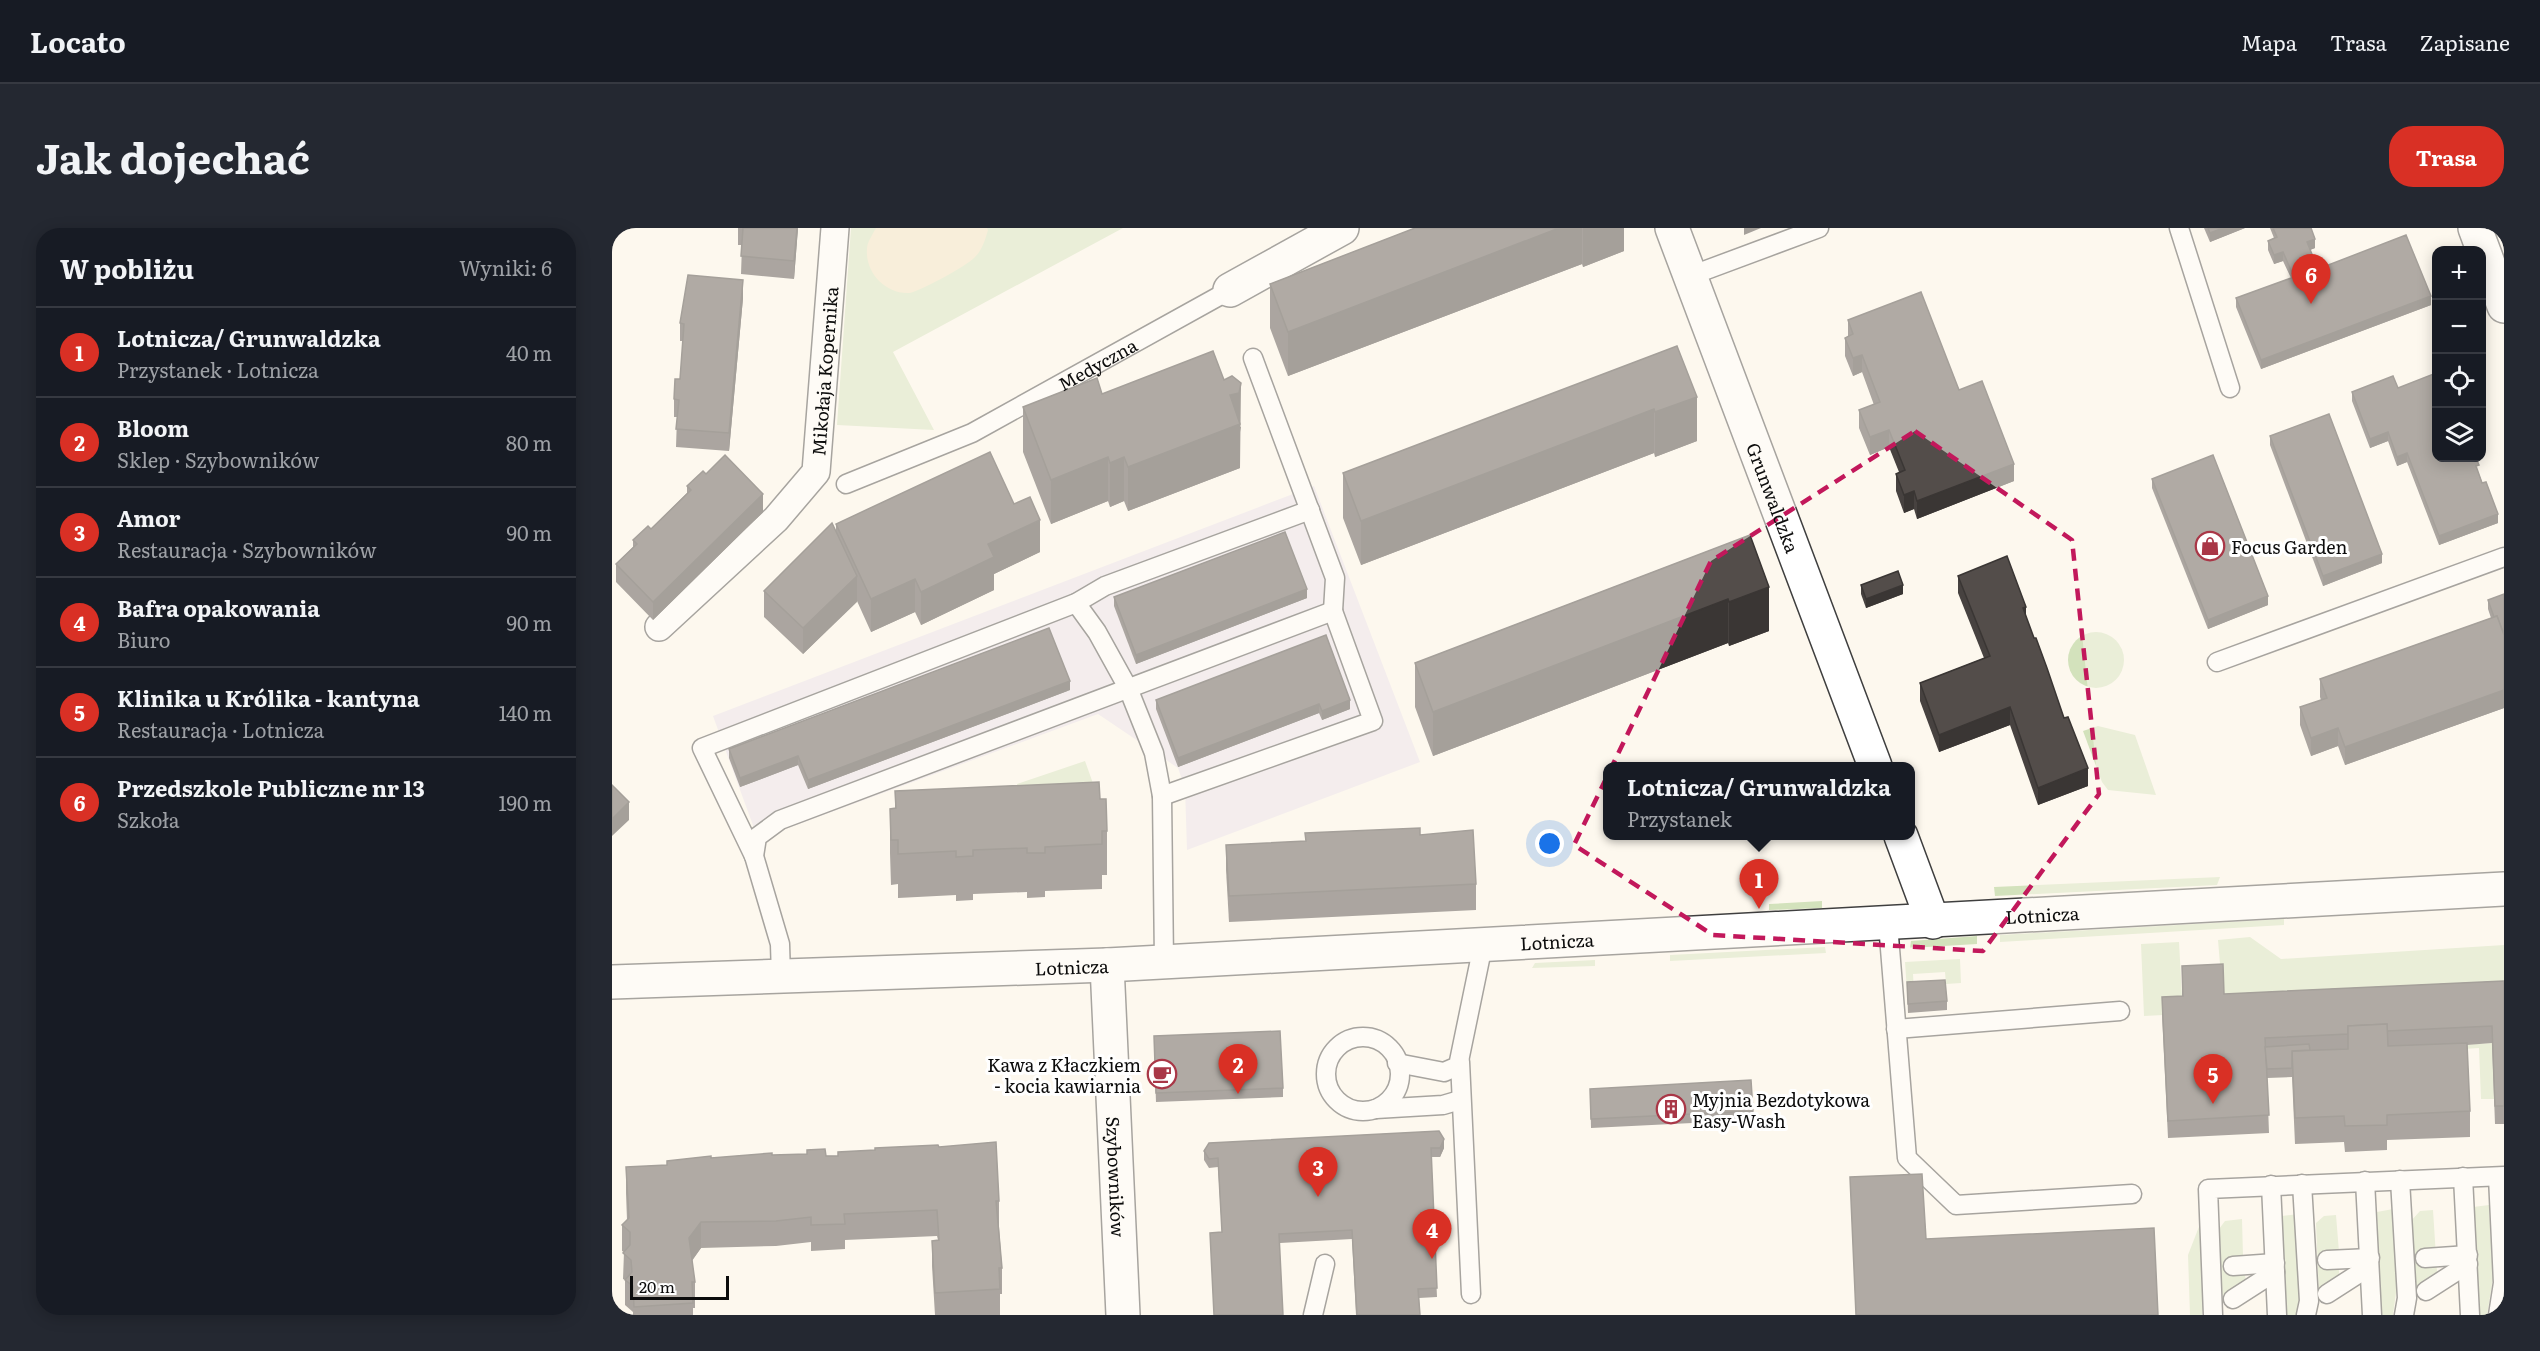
<!DOCTYPE html>
<html lang="pl">
<meta charset="utf-8">
<style>
body{margin:0;font-family:Literata,serif;background:#242831;color:#f1f3f6}
.controls{position:absolute;right:18px;top:18px;display:grid;overflow:hidden;border-radius:12px;box-shadow:0 3px 15px #0003}
.controls button{width:54px;height:54px;display:grid;place-items:center;padding:0;border:0;border-bottom:2px solid #363941;background:#171b24;color:#f1f3f6;font:30px sans-serif}
.scale{position:absolute;left:18px;bottom:15px;width:99px;box-sizing:border-box;padding-left:6px;border:3px solid #0c0c0c;border-top:0;font-size:16px;line-height:21px;white-space:nowrap;color:#0c0c0c;-webkit-text-stroke:4px #fff;paint-order:stroke}
.you{position:absolute;left:938px;top:616px;width:21px;height:21px;margin:-15px;border:4px solid #fff;border-radius:50%;background:#1a73e8;box-shadow:0 0 0 9px #1a73e833}
.badge{display:grid;place-items:center;width:39px;height:39px;border-radius:50%;background:#d93025;color:#fff;font-size:20px;font-weight:700}
.pin{position:absolute;translate:-50% -50px;filter:drop-shadow(0 2px 3px #0008)}
.pin::after{content:'';position:absolute;top:32px;width:21px;height:18px;background:inherit;clip-path:polygon(0 0,100% 0,50% 100%)}
.popup{position:absolute;left:991px;top:534px;width:312px;height:78px;box-sizing:border-box;display:grid;place-content:center;border-radius:12px;background:#171b24;filter:drop-shadow(0 2px 4px #0005);font-size:20px;white-space:nowrap;color:#9ea1a6}
.popup b{font-size:22px;color:#f1f3f6}
.popup::after{content:'';position:absolute;left:50%;top:100%;margin-left:-12px;border:12px solid transparent;border-top-color:#171b24}
.list{margin:0;padding:0;list-style:none}
h2{display:flex;justify-content:space-between;align-items:center;height:78px;margin:0;padding:0 24px;font-size:26px}
h2 small{font-size:20px;font-weight:400;color:#9ea1a6}
.list li{display:grid;grid-template-columns:39px 1fr auto;gap:18px;align-items:center;box-sizing:border-box;height:90px;padding:0 24px;border-top:2px solid #363941}
.list b{display:block;font-size:22px;white-space:nowrap}
.list p{margin:0;font-size:20px;white-space:nowrap;color:#9ea1a6}
.list em{font-size:20px;font-style:normal;color:#9ea1a6}
.icon{flex:none;width:33px;height:33px;fill:none;stroke:currentColor;stroke-width:2;stroke-linecap:round;stroke-linejoin:round}
.map{position:relative;flex:none;width:1892px;height:1087px;overflow:hidden;border-radius:24px}
header{display:flex;align-items:center;gap:36px;box-sizing:border-box;height:84px;padding:0 30px;background:#171b24;border-bottom:2px solid #363941}
header strong{font-size:28px}
nav{display:flex;gap:33px;margin-inline-start:auto;font-size:21px}
.intro{display:flex;align-items:center;justify-content:space-between;box-sizing:border-box;height:144px;padding:0 36px}
h1{margin:0;font-size:42px}
.button{padding:15px 27px;border-radius:24px;background:#d93025;color:#fff;font-size:21px;font-weight:700}
main{display:flex;gap:36px;padding:0 36px}
aside{flex:1;background:#171b24;border-radius:24px;box-shadow:0 3px 15px #0003}
.map>svg:first-child{display:block}
</style>
<header>
<strong>Locato</strong>
<nav><a>Mapa</a><a>Trasa</a><a>Zapisane</a></nav>
</header>
<div class="intro"><h1>Jak dojechać</h1><a class="button">Trasa</a></div>
<main>
<aside>
<h2>W pobliżu<small>Wyniki: 6</small></h2>
<ul class="list">
<li><span class="badge">1</span><div><b>Lotnicza/ Grunwaldzka</b><p>Przystanek · Lotnicza</p></div><em>40 m</em></li>
<li><span class="badge">2</span><div><b>Bloom</b><p>Sklep · Szybowników</p></div><em>80 m</em></li>
<li><span class="badge">3</span><div><b>Amor</b><p>Restauracja · Szybowników</p></div><em>90 m</em></li>
<li><span class="badge">4</span><div><b>Bafra opakowania</b><p>Biuro</p></div><em>90 m</em></li>
<li><span class="badge">5</span><div><b>Klinika u Królika - kantyna</b><p>Restauracja · Lotnicza</p></div><em>140 m</em></li>
<li><span class="badge">6</span><div><b>Przedszkole Publiczne nr 13</b><p>Szkoła</p></div><em>190 m</em></li>
</ul>
</aside>
<div class="map">
<svg width="1892" height="1087" viewBox="0 0 1892 1087">
<rect width="100%" height="100%" fill="#fdf8ee"/>
<!-- industrial -->
<path fill="#e8e1ea" d="M702,258L808,534L575,622L573,560L566,540L486,486L146,611L101,488Z"/>
<!-- green -->
<g fill="#d3e2bc">
<path d="M239,0H511L281,124L322,202L225,197Z"/>
<circle cx="1484" cy="432" r="28"/>
<path d="M1486,498L1523,507L1544,567L1496,562L1490,554L1471,503Z"/>
<path d="M473,533L492,586L412,591L405,556Z"/>
<path d="M1608,649L1605,657L1383,668L1382,659Z"/>
<path d="M1210,673V680L1157,682V676Z"/>
<path d="M1672,691V697L1388,714V707Z"/>
<path d="M1365,708V716L1298,720L1299,713Z"/>
<path d="M1638,709L1669,731L1892,717V771L1612,784L1606,712Z"/>
<path d="M1567,714L1571,786L1532,788L1529,716Z"/>
<path d="M1213,719L1214,725L1058,733V727Z"/>
<path d="M1348,731L1349,755L1334,756L1333,744L1301,746L1302,763H1295L1293,734Z"/>
<path d="M983,732V738L920,740L923,735Z"/>
<path d="M1880,815L1882,871H1869L1867,820L1775,826V822Z"/>
<path d="M1877,977L1881,1051L1875,1087H1867L1861,979Z"/>
<path d="M1781,981L1785,1057L1781,1087H1768L1765,984Z"/>
<path d="M1821,982L1825,1044L1811,1053L1810,1068L1803,1064L1799,993L1808,983Z"/>
<path d="M1687,986L1689,1064L1686,1087H1673L1670,988Z"/>
<path d="M1724,987L1727,1024L1715,1040L1727,1041V1050L1707,1067L1704,995L1712,988Z"/>
<path d="M1590,991L1593,1060L1590,1087H1578L1576,1027Z"/>
<path d="M1630,991L1631,1028L1618,1029L1620,1043L1632,1044L1634,1052L1618,1063L1619,1077L1611,1074L1607,1001L1613,993Z"/>
</g>
<!-- sand -->
<path fill="#f2e3c0" d="M264,0H375L376,2C373,12 370,23 362,30C356,37 305,65 297,65C273,66 253,44 255,21C255,14 261,6 264,0Z"/>
<g fill="none" stroke-linecap="round" stroke-linejoin="round">
<!-- service casing -->
<g stroke="#3f3f3f" stroke-width="21">
<g id="service">
<path d="M1567,0L1618,160"/>
<path d="M1078,48L1207,0"/>
<path d="M641,130L723,350L721,383"/>
<path id="s1" d="M234,256L360,205L618,62"/>
<path d="M464,375L485,404L516,460L542,525L550,568L552,734"/>
<path d="M1605,434L1892,329"/>
<path d="M142,628L90,520L464,375L493,358L698,282"/>
<path d="M1276,696L1295,930L1344,977L1520,966"/>
<path d="M169,749L168,716L142,628L145,609L168,592L721,383L761,493L550,568"/>
<path d="M1284,801L1508,783"/>
<circle cx="751" cy="846" r="37"/>
<path d="M848,834L859,1066"/>
<path d="M785,835L832,844L846,838L871,717"/>
<path d="M764,881L831,877L848,872"/>
<path d="M1851,949L1858,1087"/>
<path d="M1788,952L1795,1070L1792,1087"/>
<path d="M1753,953L1760,1087"/>
<path d="M1690,956L1697,1073L1694,1087"/>
<path d="M1659,957L1665,1087"/>
<path d="M1813,1030L1856,1027"/>
<path d="M1715,1032L1758,1030"/>
<path d="M1621,1038L1663,1035"/>
<path d="M1814,1063L1856,1036"/>
<path d="M1715,1066L1757,1039"/>
<path d="M1621,1071L1663,1044"/>
<path d="M701,1087L713,1036"/>
<path d="M1601,1087L1596,961L1892,948"/>
<path d="M1886,1087L1891,1055L1886,949"/>
</g>
</g>
<!-- pedestrian casing -->
<g stroke="#3f3f3f" stroke-width="30">
<g id="pedestrian">
<path id="s2" d="M47,399L164,291L204,244L223,0"/>
</g>
</g>
<!-- minor casing -->
<g stroke="#3f3f3f" stroke-width="36">
<g id="minor">
<path id="s3" d="M1060,0L1263,538"/>
<path d="M1863,0L1892,78"/>
<path d="M618,62L730,0"/>
<path d="M1289,608L1321,694"/>
<path id="s4" d="M495,737L511,1087"/>
<path id="s5" d="M0,754L495,737L1892,661"/>
</g>
</g>
<!-- service -->
<use href="#service" stroke="#fff" stroke-width="18"/>
<!-- pedestrian -->
<use href="#pedestrian" stroke="#fff" stroke-width="27"/>
<!-- minor -->
<use href="#minor" stroke="#fff" stroke-width="33"/>
</g>
<!-- wall -->
<g fill="#474240">
<path d="M126,0H186L182,51L129,46L130,17H126Z"/>
<path d="M803,0H1012V23L971,39L970,36L676,148L658,100V56Z"/>
<path d="M1592,0H1633L1598,14Z"/>
<path d="M1658,0H1699L1703,20L1698,22L1706,41L1819,77L1649,141L1624,79V70L1679,50L1671,33L1662,36L1656,22V13L1662,10Z"/>
<path d="M131,70L117,223L64,219L65,189H62V171L68,151L71,113H68V95Z"/>
<path d="M1236,92L1347,162L1402,253L1305,291L1302,281L1292,285L1284,263V246L1287,244L1277,219L1258,227L1247,200V182L1262,177L1250,144L1241,148L1233,128V110L1236,108Z"/>
<path d="M1065,118L1085,213L1043,229L1042,225L749,337L731,290V245Z"/>
<path d="M1786,160L1867,246L1886,295L1827,317L1795,234L1785,238L1776,213L1758,220L1740,173V164Z"/>
<path d="M490,166L629,199L628,204V240L516,283L512,273L498,279L496,273L439,296L411,224V179Z"/>
<path d="M1658,208L1770,335L1711,358L1658,217Z"/>
<path d="M94,246L151,284L41,392L4,354V336L21,319V312L39,301L75,265V258Z"/>
<path d="M1540,251L1656,377L1596,401L1540,260Z"/>
<path d="M402,276L428,324L382,346V362L309,397L303,384L259,404L245,373L191,426L152,389V363L224,303V296Z"/>
<path d="M1138,307L1157,403L1117,418L1116,415L821,528L803,479V435Z"/>
<path d="M1346,348L1414,390L1476,558L1426,577L1398,497L1327,524L1308,473V455L1372,430L1346,365Z"/>
<path d="M1249,357L1291,366L1254,380L1249,366Z"/>
<path d="M1892,366V480L1733,537L1726,518L1699,528L1688,497V479L1709,472L1708,469V451L1879,390L1876,381V372Z"/>
<path d="M502,369L695,370L524,436L502,378Z"/>
<path d="M714,407L738,481L710,492L707,485L566,539L544,481V472Z"/>
<path d="M458,462L196,561L186,537L128,559L117,530V521Z"/>
<path d="M283,563L495,603V647H490V661L433,663V669L415,670V664L361,666V672L344,673V667L286,670V656L279,657L278,625V581L283,580Z"/>
<path d="M614,617L864,656V682L617,694L614,642Z"/>
<path d="M1570,738L1612,766L1892,753V896H1883L1880,815L1855,817L1858,883V909L1775,912V922L1733,924L1732,914L1683,916L1680,849L1655,850L1657,905L1556,910L1550,787V769L1570,768Z"/>
<path d="M1295,754L1335,773V782L1296,785Z"/>
<path d="M542,817L671,860V869L544,874Z"/>
<path d="M978,861L1141,883V892L979,900Z"/>
<path d="M597,915L832,920L828,929H819L825,1069L807,1070L808,1087H744L740,1011L668,1015L610,1004L606,939L597,940L592,932V923Z"/>
<path d="M327,919L387,973V999L390,1040V1066H388V1087H323L320,1038V1013L326,1012L325,1008L233,1012V1021L199,1023V1014L164,1018L89,1020L80,1033L83,1054V1080H81V1087H21V1084L13,1077V1052L11,1051L12,1024L10,1023V997L15,992L14,965V939L55,937L99,930L160,927L226,928Z"/>
</g>
<!-- shaded-wall -->
<g fill="#3a3634">
<path d="M185,0H186L182,51V33Z"/>
<path d="M947,0H970V36L676,148V104Z"/>
<path d="M971,0H1012V23L971,39Z"/>
<path d="M1132,0H1149L1132,7Z"/>
<path d="M1611,0H1633L1598,14V5Z"/>
<path d="M1703,11V20L1695,23V14Z"/>
<path d="M1671,24V33L1662,36V27Z"/>
<path d="M131,52V70L117,223V205Z"/>
<path d="M1819,68V77L1649,141V132Z"/>
<path d="M1250,127V144L1241,148V130Z"/>
<path d="M629,155L628,240L516,283V239L618,167Z"/>
<path d="M1085,169V213L1043,229V184Z"/>
<path d="M1042,181V225L749,337V293Z"/>
<path d="M1277,202V219L1258,227V209Z"/>
<path d="M1776,204V213L1758,220V211Z"/>
<path d="M1795,225V234L1785,238V229Z"/>
<path d="M496,229V273L439,296V252Z"/>
<path d="M512,229V273L498,279V235Z"/>
<path d="M1402,236V253L1305,291V273Z"/>
<path d="M1302,263V281L1292,285V267Z"/>
<path d="M151,266V284L41,392V374Z"/>
<path d="M1886,286V295L1827,317V308Z"/>
<path d="M428,292V324L382,346V362L309,397V364L376,316Z"/>
<path d="M1770,326V335L1711,358V348Z"/>
<path d="M245,348V374L191,426V400Z"/>
<path d="M303,351V384L259,404V371Z"/>
<path d="M1291,357V366L1254,380V371Z"/>
<path d="M1157,359V403L1117,418V374Z"/>
<path d="M695,361V370L524,436V427Z"/>
<path d="M1656,368V377L1596,401V392Z"/>
<path d="M1116,371V415L821,528V484Z"/>
<path d="M1414,379V397L1411,380Z"/>
<path d="M458,453V462L196,561V552Z"/>
<path d="M1892,462V480L1733,537V519Z"/>
<path d="M738,472V481L710,492V483Z"/>
<path d="M707,476V485L566,539V530Z"/>
<path d="M1398,479V497L1327,524V507Z"/>
<path d="M1726,500V518L1699,528V510Z"/>
<path d="M186,528V537L128,559V550Z"/>
<path d="M1476,540V558L1426,577V560Z"/>
<path d="M17,574V592L0,608V591Z"/>
<path d="M832,911V920L828,929V920Z"/>
<path d="M89,994V1020L77,1036V1010Z"/>
</g>
<!-- building -->
<g fill="#534d4a" stroke="#3a3634" stroke-width="1.5">
<path d="M131,0H185L182,33L129,28Z"/>
<path d="M803,0H947L676,104L658,56Z"/>
<path d="M1596,0H1611L1598,5Z"/>
<path d="M1661,0H1699L1703,11L1695,14L1706,41L1794,7L1819,68L1649,132L1624,70L1682,49L1671,24L1662,27L1656,13L1665,9Z"/>
<path d="M76,47L131,52L117,205L64,201L67,172L62,171L63,151H68L72,96L68,95Z"/>
<path d="M1309,64L1347,162L1370,153L1402,236L1305,273L1302,263L1292,267L1284,246L1293,242L1277,202L1258,209L1247,182L1268,174L1250,127L1241,130L1233,110L1241,106L1236,92Z"/>
<path d="M1065,118L1085,169L1043,184L1042,181L749,293L731,245Z"/>
<path d="M601,123L612,152L620,148L629,155L627,165L618,167L628,196L516,239L512,229L498,235L496,229L439,252L411,179L485,150L490,166Z"/>
<path d="M1824,145V230H1864L1867,237L1864,238L1870,255L1874,254L1886,286L1827,308L1795,225L1785,229L1776,204L1758,211L1740,164L1781,148L1786,160Z"/>
<path d="M1717,186L1770,326L1711,348L1658,208Z"/>
<path d="M378,224L402,276L418,269L428,292L376,316L382,329L309,364L303,351L259,371L224,296Z"/>
<path d="M113,227L151,266L41,374L4,336L25,316L21,312L36,298L39,301L79,262L75,258L91,243L94,246Z"/>
<path d="M1601,227L1656,368L1596,392L1540,251Z"/>
<path d="M220,295L245,348L191,400L152,363Z"/>
<path d="M673,304L695,361L524,427L502,369Z"/>
<path d="M1138,307L1157,359L1117,374L1116,371L821,484L803,435Z"/>
<path d="M1395,328L1414,379L1411,380L1422,410H1424L1435,440L1452,490L1456,489L1476,540L1426,560L1398,479L1327,507L1308,455L1378,428L1346,348Z"/>
<path d="M1286,343L1291,357L1254,371L1249,357Z"/>
<path d="M1892,366V407L1885,388L1882,389L1876,372Z"/>
<path d="M1885,388L1892,407V462L1733,519L1726,500L1699,510L1688,479L1715,470L1708,451Z"/>
<path d="M437,400L458,453L196,552L186,528L128,550L117,521Z"/>
<path d="M714,407L738,472L710,483L707,476L566,530L544,472Z"/>
<path d="M487,554L488,571H494L495,603H490V616L433,619V625H415V620L361,622V628L344,629V623L286,626V612H279L278,581L284,580L283,563Z"/>
<path d="M0,557L17,574L0,591Z"/>
<path d="M808,600V607L861,602L864,656L617,668L614,617L694,613L693,605Z"/>
<path d="M1611,736L1612,766L1892,753V878H1883L1880,798L1775,803V796L1736,798V806L1653,810L1657,887L1556,893L1550,769L1571,768L1570,738Z"/>
<path d="M1333,752L1335,773L1296,776L1295,754Z"/>
<path d="M1775,796L1776,818L1855,815L1858,883L1775,887V897L1733,898L1732,888L1683,890L1680,823L1736,821V798Z"/>
<path d="M668,803L671,860L544,865L542,808Z"/>
<path d="M1697,816L1698,822L1680,823V840L1655,841L1653,819Z"/>
<path d="M1139,852L1141,883L979,891L978,861Z"/>
<path d="M827,903L832,911L828,920H819L825,1060L806,1061L808,1087H745L740,1002L667,1006L671,1087H602L598,1005L610,1004L606,930L597,931L592,923L597,915Z"/>
<path d="M384,914L387,973H384L390,1040H387L388,1061L323,1065L320,1013L327,1012L325,982L232,986L233,996L199,997V989L164,993L89,994L77,1010L83,1054H80L81,1075L22,1079L21,1058L13,1052L20,1044L19,1032L11,1025L18,1017V1004L10,997L17,990L14,939L55,937V933L99,928V930L160,925V927L195,926V922L213,921L214,928H226V924L263,922V920L326,917L327,919Z"/>
<path d="M1310,946L1314,1011L1542,1000L1546,1087H1244L1238,949Z"/>
</g>
<!-- marked area -->
<path d="M0 0H1892V1087H0ZM1303,203L1460,312L1487,566L1371,723L1101,707L962,617L1099,333Z" fill="#fdf8ee" fill-opacity=".55" fill-rule="evenodd"/>
<path fill="none" stroke="#c2185b" stroke-width="4.5" stroke-dasharray="12 8" stroke-linejoin="round" d="M1303,203L1460,312L1487,566L1371,723L1101,707L962,617L1099,333Z"/>
<!-- icons -->
<defs>
<g id="shop-ring" transform="scale(1.5)"><circle r="9.5" fill="#fff" stroke="#a93747" stroke-width="1.5"/><path d="M-5-2.5h2.3a2.7 3.5 0 0 1 5.4 0H5L5.5 6h-11ZM-1.5-2.5h3a1.5 2.3 0 0 0-3 0Z" fill="#a93747"/></g>
<g id="cafe-ring" transform="scale(1.5)"><circle r="9.5" fill="#fff" stroke="#a93747" stroke-width="1.5"/><path d="M-5.5-4.5H6V0H3Q3 3.5 0 3.5H-2.5Q-5.5 3.5-5.5 0ZM3-3.2v2h1.7v-2ZM-6 4.5H4V6H-6Z" fill="#a93747"/></g>
<g id="building-ring" transform="scale(1.5)"><circle r="9.5" fill="#fff" stroke="#a93747" stroke-width="1.5"/><path d="M-4-6H4V6H1V3H-1V6H-4ZM-2.5-4.3h1.7v1.8h-1.7ZM.8-4.3h1.7v1.8H.8ZM-2.5-1h1.7V.8h-1.7ZM.8-1h1.7V.8H.8Z" fill="#a93747"/></g>
</defs>
<g fill-rule="evenodd">
<use href="#shop-ring" x="1598" y="318"/>
<use href="#cafe-ring" x="550" y="846"/>
<use href="#building-ring" x="1059" y="881"/>
</g>
<g text-anchor="middle" dominant-baseline="central" stroke-width="6" stroke-linejoin="round" paint-order="stroke">
<!-- street labels -->
<g font-size="18" fill="#0c0c0c" stroke="#fff">
<text stroke="none"><textPath href="#s1" startOffset="279">Medyczna</textPath></text>
<text stroke="none"><textPath href="#s2" startOffset="322">Mikołaja Kopernika</textPath></text>
<text stroke="none"><textPath href="#s3" startOffset="288">Grunwaldzka</textPath></text>
<text stroke="none"><textPath href="#s5" startOffset="1432">Lotnicza</textPath></text>
<text stroke="none"><textPath href="#s5" startOffset="946">Lotnicza</textPath></text>
<text stroke="none"><textPath href="#s5" startOffset="460">Lotnicza</textPath></text>
<text stroke="none"><textPath href="#s4" startOffset="212">Szybowników</textPath></text>
</g>
<!-- poi labels -->
<g font-size="18" fill="#0c0c0c" stroke="#fff" text-anchor="start">
<text x="1619" y="318">Focus Garden</text>
<text x="529" y="836" text-anchor="end">Kawa z Kłaczkiem<tspan x="529" dy="21">- kocia kawiarnia</tspan></text>
<text x="1080" y="871">Myjnia Bezdotykowa<tspan x="1080" dy="21">Easy-Wash</tspan></text>
</g>
</g>
</svg>
<div class="controls">
<button>+</button>
<button>−</button>
<button><svg class="icon" aria-label="locate" viewBox="0 0 24 24"><circle cx="12" cy="12" r="6"/><path d="M12 2v4M12 18v4M2 12h4M18 12h4"/></svg></button>
<button><svg class="icon" aria-label="layers" viewBox="0 0 24 24"><path d="M12 4l9 5-9 5-9-5zM3 14l9 5 9-5"/></svg></button>
</div>
<div class="scale">20 m</div>
<div class="you"></div>
<div class="pin badge" style="left:1147px;top:681px">1</div>
<div class="popup"><b>Lotnicza/ Grunwaldzka</b>Przystanek</div>
<div class="pin badge" style="left:626px;top:866px">2</div>
<div class="pin badge" style="left:706px;top:969px">3</div>
<div class="pin badge" style="left:820px;top:1031px">4</div>
<div class="pin badge" style="left:1601px;top:876px">5</div>
<div class="pin badge" style="left:1699px;top:76px">6</div>
</div>
</main>
